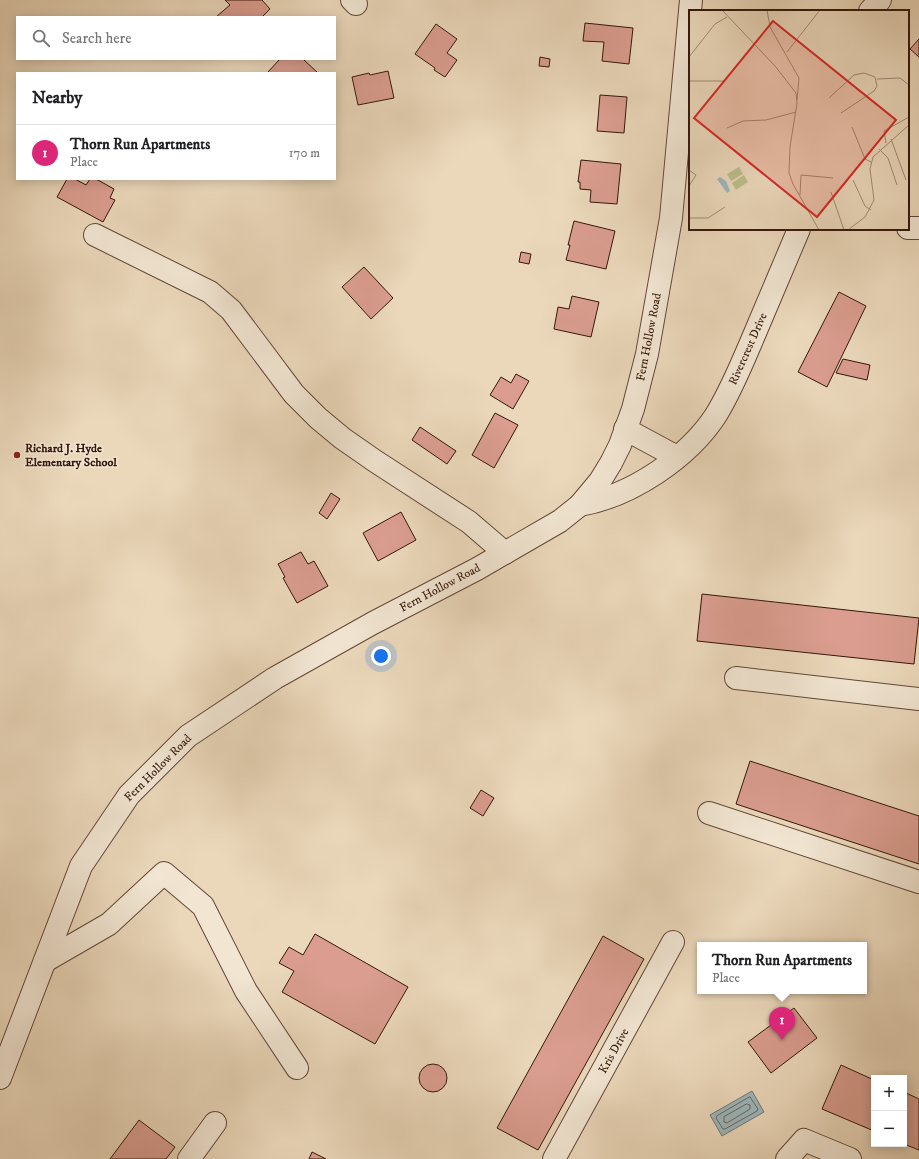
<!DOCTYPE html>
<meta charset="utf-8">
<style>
body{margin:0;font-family:"IM FELL DW Pica",serif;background:#f6f6f6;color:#202124}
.controls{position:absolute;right:12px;bottom:12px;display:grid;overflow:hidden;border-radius:0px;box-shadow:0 2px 10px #0003}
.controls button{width:36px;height:36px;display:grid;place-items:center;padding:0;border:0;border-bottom:1px solid #e0e0e0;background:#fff;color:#202124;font:20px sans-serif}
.you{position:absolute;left:381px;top:656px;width:14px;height:14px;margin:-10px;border:3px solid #fff;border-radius:50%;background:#1a73e8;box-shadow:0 0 0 6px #1a73e833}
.badge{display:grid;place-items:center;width:26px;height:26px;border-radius:50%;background:#db2777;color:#fff;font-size:13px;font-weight:700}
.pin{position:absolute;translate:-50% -33px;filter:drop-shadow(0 1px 2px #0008)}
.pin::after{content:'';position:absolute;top:21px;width:14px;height:12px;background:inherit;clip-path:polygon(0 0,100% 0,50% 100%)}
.popup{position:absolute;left:697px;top:942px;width:170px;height:52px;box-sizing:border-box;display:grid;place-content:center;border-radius:0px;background:#fff;filter:drop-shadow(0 1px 3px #0005);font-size:13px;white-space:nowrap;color:#757577}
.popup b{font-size:15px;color:#202124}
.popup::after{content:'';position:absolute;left:50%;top:100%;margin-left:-8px;border:8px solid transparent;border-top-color:#fff}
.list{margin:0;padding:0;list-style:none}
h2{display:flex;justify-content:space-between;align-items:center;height:52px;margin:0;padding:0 16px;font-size:17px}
h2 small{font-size:13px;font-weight:400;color:#757577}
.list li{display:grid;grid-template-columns:26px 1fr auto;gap:12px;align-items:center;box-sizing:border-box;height:56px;padding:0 16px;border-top:1px solid #e0e0e0}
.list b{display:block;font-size:15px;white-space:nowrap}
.list p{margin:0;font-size:13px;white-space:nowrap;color:#757577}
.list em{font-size:13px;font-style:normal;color:#757577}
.icon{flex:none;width:22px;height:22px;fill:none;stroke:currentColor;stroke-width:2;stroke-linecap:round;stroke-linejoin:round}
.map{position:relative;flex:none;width:919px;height:1159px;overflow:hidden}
.search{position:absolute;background:#fff;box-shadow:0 2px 10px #0003;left:16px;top:16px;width:320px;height:44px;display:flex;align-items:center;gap:10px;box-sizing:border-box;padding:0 14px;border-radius:0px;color:#757577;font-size:15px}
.panel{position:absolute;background:#fff;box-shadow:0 2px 10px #0003;left:16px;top:72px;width:320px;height:108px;border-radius:0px}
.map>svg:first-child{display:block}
</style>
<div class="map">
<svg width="919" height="1159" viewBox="0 0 919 1159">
<rect width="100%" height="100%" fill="#ebd8bb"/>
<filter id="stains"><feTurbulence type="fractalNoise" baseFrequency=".005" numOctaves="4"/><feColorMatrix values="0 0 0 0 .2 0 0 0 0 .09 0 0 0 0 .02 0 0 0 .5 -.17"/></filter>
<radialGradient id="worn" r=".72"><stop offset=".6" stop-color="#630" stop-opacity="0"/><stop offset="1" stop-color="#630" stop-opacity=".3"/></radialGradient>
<!-- water -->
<path fill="#9db7bb" stroke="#737775" d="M752,1091L764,1112L722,1136L710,1115Z"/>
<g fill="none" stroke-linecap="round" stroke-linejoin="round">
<!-- shore -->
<g stroke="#696763" stroke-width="1">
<path d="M750,1097L758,1109L757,1111L725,1129H723L716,1118L717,1116Z"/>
<path d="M747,1104L750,1105V1109L727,1123L724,1122V1117Z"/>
</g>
</g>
<!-- building -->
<g fill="#da9d8f" stroke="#35170b">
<path d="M225,0H262L270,9L262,17H216L230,5Z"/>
<path d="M585,23L633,28L629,64L602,61L604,42L583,41Z"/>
<path d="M436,24L457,39L447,53L457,60L445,77L434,70L435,68L415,54Z"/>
<path d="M919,39V57L910,49Z"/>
<path d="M540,57L550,59L549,67L539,66Z"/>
<path d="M280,59H303L318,73H267Z"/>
<path d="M388,71L394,98L358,105L352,77L369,73L370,75Z"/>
<path d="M600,95L627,97L624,133L597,131Z"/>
<path d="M581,160L621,164L617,204L590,202L591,190L580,189V182H578Z"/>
<path d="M67,179H75L86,185L90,179H96L114,189L110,198L115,200L103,222L57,197Z"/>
<path d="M574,221L615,231L606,269L566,260L570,245H568Z"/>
<path d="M521,252L531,254L529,264L519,262Z"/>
<path d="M364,267L393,298L371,319L342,287Z"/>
<path d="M839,292L866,306L827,387L798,372Z"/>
<path d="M572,296L599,302L591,337L554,329L558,307L569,309Z"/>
<path d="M843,359L870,365L867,380L836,373Z"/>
<path d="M516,374L529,381L513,409L490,395L501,377L511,383Z"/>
<path d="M495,413L518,425L494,468L472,455Z"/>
<path d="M420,427L456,451L447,464L412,440Z"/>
<path d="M331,493L340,499L327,519L319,513Z"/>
<path d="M401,512L416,540L378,561L363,533Z"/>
<path d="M301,552L308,564L314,561L328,586L297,603L283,578L285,577L278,564Z"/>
<path d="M702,594L919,618L914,664L697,641Z"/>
<path d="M750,761L919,816V864L736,804Z"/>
<path d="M481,790L494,798L483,816L470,808Z"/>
<path d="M315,934L408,987L375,1044L282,992L294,971L279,963L289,947L303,955Z"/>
<path d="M603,936L644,959L538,1150L497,1128Z"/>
<path d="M794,1008L817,1038L771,1073L748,1042Z"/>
<circle cx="433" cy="1078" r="14"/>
<path d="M841,1065L874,1080V1131L822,1109Z"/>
<path d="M904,1092L919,1099V1150L904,1144Z"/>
<path d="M139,1120L175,1147L166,1159H110Z"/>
<path d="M312,1152L326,1159H309Z"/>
</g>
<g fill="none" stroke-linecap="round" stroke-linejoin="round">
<!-- minor casing -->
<g stroke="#624737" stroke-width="24">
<g id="minor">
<path d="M352,0L356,4"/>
<path d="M870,11L880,0"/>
<path d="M908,228H919"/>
<path d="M95,235L210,292L231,310L294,394L318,418L342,438L375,461L469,522L505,553"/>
<path d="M625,429L677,457"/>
<path d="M580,505C631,496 688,458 716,415C732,389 743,361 755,333C770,298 784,264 799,229"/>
<path d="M736,678L919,699"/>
<path d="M709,813L919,882"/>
<path d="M45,961L109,924L164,873L203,906L246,991L297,1068"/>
<path d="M0,1078L81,866L129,795L188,736L275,678L373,623L477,569L560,521L580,505L600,481L611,463L620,445L633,409L647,354L671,218L691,0"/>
<path d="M189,1159L215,1123"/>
<path d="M554,1159L673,942"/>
<path d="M787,1159L804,1140L850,1159"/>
</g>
</g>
<!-- minor -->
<use href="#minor" stroke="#f2e6d3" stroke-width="22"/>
</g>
<!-- markers -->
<circle fill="#8f2418" stroke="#f2e6d3" stroke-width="1.5" cx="17" cy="455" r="4"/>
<g text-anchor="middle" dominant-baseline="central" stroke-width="3" stroke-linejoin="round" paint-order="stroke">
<!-- street labels -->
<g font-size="12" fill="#35170b" stroke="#f2e6d3">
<text transform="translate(649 337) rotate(-79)">Fern Hollow Road</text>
<text transform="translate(748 349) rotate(-66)">Rivercrest Drive</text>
<text transform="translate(440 588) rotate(-28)">Fern Hollow Road</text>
<text transform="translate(158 768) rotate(-45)">Fern Hollow Road</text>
<text transform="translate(614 1051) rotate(-61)">Kris Drive</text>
</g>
<!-- poi labels -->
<g font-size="12" font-weight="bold" fill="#35170b" stroke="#f2e6d3" text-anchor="start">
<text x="25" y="448">Richard J. Hyde<tspan x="25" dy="14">Elementary School</tspan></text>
</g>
</g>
<!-- overview -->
<g transform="translate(689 10)">
<rect width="220" height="220" fill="#ebd8bb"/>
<path d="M50,157L54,164L42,171L38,164ZM55,165L59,172L47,180L43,173Z" fill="#bdbd8c"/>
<path d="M31,167L37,171L41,181L38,183L28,169Z" fill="#9db7bb"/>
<path fill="none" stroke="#a28b75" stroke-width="1" d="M33,0L86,56L107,83L108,93L101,137L100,163L104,174L130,220M78,0L81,17L110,68L108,90M98,42L131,0M0,47L26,14L38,7M188,69L211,68L220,75M0,71H36M140,88L165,65L175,63L186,67L188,76L185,81L152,103M163,117L176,149L182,152M38,118L54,111L77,110L107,102M202,129L217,170M197,133L195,121L220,107M190,139L199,148L208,175M0,160L7,165L0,176M164,170L176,196L182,200M142,182L155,220M111,185L112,165L144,168M0,208H19L36,197M159,220L176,207L185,190L181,159L184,147L220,115"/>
<path fill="#d62828" fill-opacity="0.15" stroke="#d62828" stroke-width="2" d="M84,11L207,110L128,207L5,108Z"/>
<rect width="220" height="220" fill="none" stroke="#35170b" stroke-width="2"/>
</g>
<rect width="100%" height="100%" filter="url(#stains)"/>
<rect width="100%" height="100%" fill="url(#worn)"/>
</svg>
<div class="controls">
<button>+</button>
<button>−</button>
</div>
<div class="you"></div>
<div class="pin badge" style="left:782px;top:1040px">1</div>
<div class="popup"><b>Thorn Run Apartments</b>Place</div>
<div class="search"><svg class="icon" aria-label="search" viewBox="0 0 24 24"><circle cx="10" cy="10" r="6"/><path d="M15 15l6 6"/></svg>Search here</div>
<section class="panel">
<h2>Nearby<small></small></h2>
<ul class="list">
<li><span class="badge">1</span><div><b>Thorn Run Apartments</b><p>Place</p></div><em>170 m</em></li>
</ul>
</section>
</div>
